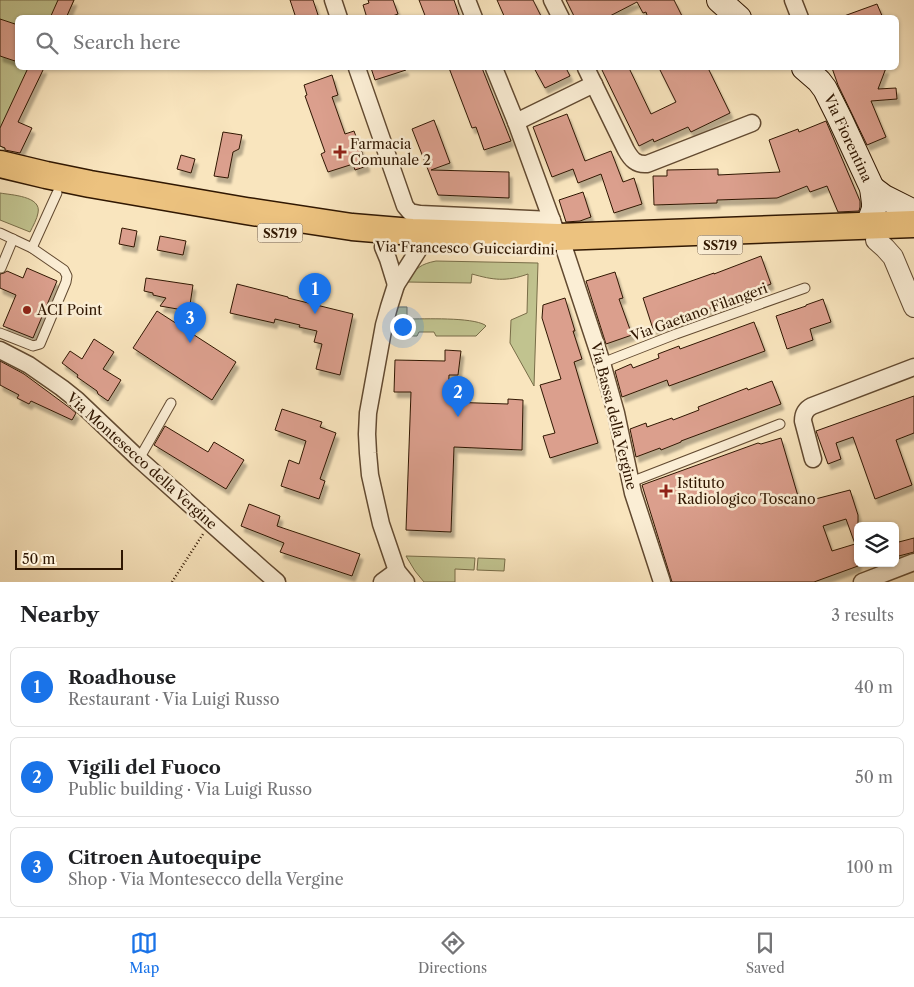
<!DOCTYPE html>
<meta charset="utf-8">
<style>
body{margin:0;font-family:"Libre Caslon Text",serif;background:#f2f2f2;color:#202124}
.controls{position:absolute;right:15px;bottom:15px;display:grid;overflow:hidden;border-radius:8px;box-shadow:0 1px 4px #0004}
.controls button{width:45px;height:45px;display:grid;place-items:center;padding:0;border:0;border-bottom:1px solid #e0e0e0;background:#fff;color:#202124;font:25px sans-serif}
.scale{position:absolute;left:15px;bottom:12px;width:108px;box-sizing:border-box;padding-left:5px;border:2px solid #301702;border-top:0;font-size:14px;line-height:18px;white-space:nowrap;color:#301702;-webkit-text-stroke:4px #fbeed5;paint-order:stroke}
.you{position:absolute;left:402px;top:326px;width:18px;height:18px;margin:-12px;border:4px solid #fff;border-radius:50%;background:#1a73e8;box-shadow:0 0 0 8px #1a73e833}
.badge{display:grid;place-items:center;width:32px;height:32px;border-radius:50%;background:#1a73e8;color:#fff;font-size:16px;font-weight:700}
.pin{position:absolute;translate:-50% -41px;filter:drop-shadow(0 1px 2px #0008)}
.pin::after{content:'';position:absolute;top:26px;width:18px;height:15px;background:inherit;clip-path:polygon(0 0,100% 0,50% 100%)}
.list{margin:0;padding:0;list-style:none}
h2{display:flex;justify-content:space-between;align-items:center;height:65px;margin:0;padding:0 20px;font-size:21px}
h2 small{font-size:16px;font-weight:400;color:#757577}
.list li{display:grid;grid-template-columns:32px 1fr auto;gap:15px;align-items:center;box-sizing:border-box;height:80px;margin:0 10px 10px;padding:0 10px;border:1px solid #e0e0e0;border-radius:8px}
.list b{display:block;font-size:19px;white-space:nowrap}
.list p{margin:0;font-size:16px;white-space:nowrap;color:#757577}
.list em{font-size:16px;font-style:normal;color:#757577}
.icon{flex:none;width:28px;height:28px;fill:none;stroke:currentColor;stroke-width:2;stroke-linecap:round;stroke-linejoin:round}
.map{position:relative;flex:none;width:914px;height:582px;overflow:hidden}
.search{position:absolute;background:#fff;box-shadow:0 1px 4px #0004;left:15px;right:15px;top:15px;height:55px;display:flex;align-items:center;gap:12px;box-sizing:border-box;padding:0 18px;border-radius:8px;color:#757577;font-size:19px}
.sheet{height:335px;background:#fff}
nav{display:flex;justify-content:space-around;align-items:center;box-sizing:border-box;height:70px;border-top:1px solid #e0e0e0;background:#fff;font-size:14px;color:#757577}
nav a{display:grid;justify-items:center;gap:2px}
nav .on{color:#1a73e8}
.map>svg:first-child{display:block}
</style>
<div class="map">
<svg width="914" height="582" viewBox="0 0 914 582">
<defs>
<filter id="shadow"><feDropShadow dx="3" dy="5.5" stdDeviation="1" flood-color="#0004"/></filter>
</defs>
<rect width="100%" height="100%" fill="#f9e5be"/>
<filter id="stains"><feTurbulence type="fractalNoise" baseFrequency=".004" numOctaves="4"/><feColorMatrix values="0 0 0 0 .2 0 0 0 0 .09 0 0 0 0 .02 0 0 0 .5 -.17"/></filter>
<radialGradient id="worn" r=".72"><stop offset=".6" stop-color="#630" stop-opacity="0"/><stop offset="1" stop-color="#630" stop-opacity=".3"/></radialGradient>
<!-- green -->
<g fill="#c1c38f" stroke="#786d48">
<path d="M0,0H74L66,17L18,18V68H43L5,148L0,146Z"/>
<path d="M0,193C11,195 42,196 38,213C37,219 33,226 30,232L0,220Z"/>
<path d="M436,261L538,263L534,386L510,343L511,320L527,313L528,274C506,282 493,280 472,274L471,283L407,282C415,268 421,264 436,261Z"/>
<path d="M398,307H407V319C425,319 471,317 485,325L486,326L476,336H436L434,332H419L417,336C407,336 398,337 392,327Z"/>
<path d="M406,556L475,558L474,570L455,569V582H424L415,571Z"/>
<path d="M478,558L505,559L504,571L477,570Z"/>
</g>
<!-- building -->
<g fill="#db9f8d" stroke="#301702" fill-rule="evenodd" filter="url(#shadow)">
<path d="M58,0H74L66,18H50Z"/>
<path d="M290,0H313L319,18H296Z"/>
<path d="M368,0H393L398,14L387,18H367L363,5L369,3Z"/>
<path d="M419,0H454L460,18H426Z"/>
<path d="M497,0H533L542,18H505Z"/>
<path d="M566,0H674L683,18H648L646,12L643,13L637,2L606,18H575Z"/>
<path d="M877,4L883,18H844V16Z"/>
<path d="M0,19L18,25V62L0,56Z"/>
<path d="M28,68H44L18,122L32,128L20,153L5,150V148L0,146V128Z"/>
<path d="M371,68H405L406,70L375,80Z"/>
<path d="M449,68H482L511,141L484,150L476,127L472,128Z"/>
<path d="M534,68H566L570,76L545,88Z"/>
<path d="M601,68H629L651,114L676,102L659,68H708L730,113L691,132L688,127L654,142L653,139L639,146Z"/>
<path d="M832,68H886L878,89L896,88L897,99L871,101L886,137L867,145L838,85Z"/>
<path d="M332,75L338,95L332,97L345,134L354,131L367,166L355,170L353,164L328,172L321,154L325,152L305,96L307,95L304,85Z"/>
<path d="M567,114L585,161L611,151L623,182L634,178L642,204L614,213L601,174L578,183L573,169L552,177L533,127Z"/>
<path d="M434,120L450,163L431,170L509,172V198L438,195L412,129Z"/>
<path d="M826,121L860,201V207L859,211L838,212L827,186L810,192L807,186L777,198L717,200V203L654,205L653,176H667V170L718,169V175L780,172L769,140L798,129L799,132Z"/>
<path d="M223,132L242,135L239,149L233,152L228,178L214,176Z"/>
<path d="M181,155L195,159L191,173L177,169Z"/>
<path d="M583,192L591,217L580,221L566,222L559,200Z"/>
<path d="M122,228L137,231L134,247L119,244Z"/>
<path d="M160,236L186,241L183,255L157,250Z"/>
<path d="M761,256L771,284L724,302V303L653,329L643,298L714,273V274Z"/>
<path d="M27,268L57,281L33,338L3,326L16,295L0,288V274L4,273L7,271L23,278Z"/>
<path d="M615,272L623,298L619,299L632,335L606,344L586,281Z"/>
<path d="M146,278L193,285L189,311L160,306L166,298L153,295V293L144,291Z"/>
<path d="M237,284L288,297V298L353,314L340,375L316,369L322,344L314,342L317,331L299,327L300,325L275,319L274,323L230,313Z"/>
<path d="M565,298L575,331H573L582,359L574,362L598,443L550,458L543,436L555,433L540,385L561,379L542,318L543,305Z"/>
<path d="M823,299L831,322L810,329L813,340L787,349L776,316L806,306V305Z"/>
<path d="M157,311L236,362L212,400L133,348Z"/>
<path d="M754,322L765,351L669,386L667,380L622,397L615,371L631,364L633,368L659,358L658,354L679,346L680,349Z"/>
<path d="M94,339L114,352L103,369L121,380L108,401L98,394L97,391L77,377L78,375L62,363L70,351L82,359Z"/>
<path d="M445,350L461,351L458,375H449L448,402L508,404V399L523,400L522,450L454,447L451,532L406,530L411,392H394L395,360L445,361Z"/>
<path d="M0,361L24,374L70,408L76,413L72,420L31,401L29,404L17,398L19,395L0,385Z"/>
<path d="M772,381L781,404L681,441V442L661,450L660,448L636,457L630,429L646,423L647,427L672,418L673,420L699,410L698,407L747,388L748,390Z"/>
<path d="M914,396V433L896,440L912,485L875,499L853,437L836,443L841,459L828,464L816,431Z"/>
<path d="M282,409L322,422L320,427L336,433L320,479L325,481L319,499L281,486L289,460L299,464L306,441L275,430Z"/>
<path d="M165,426L208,452L214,442L244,460L226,489L154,445Z"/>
<path d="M781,438L800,503L850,490L858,515V566L814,582H672L642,485L758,443L761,444ZM846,519L855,544L832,551L823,526Z"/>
<path d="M249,504L280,516L277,526L360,554L352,576L280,552L284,543L241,526Z"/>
<path d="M914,538V552L895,557V543Z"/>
</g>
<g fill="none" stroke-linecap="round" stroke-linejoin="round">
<!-- service casing -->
<g stroke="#624a31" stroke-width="11">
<g id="service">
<path d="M0,233L32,248L64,270L67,276L66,282L40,344L33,346L0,333"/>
<path d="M32,248L57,193"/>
<path d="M1,268L13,239"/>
<path d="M602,363L676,334L805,288"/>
<path d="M139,459L171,403"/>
<path d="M631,482L780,424"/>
</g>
</g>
<!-- minor casing -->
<g stroke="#624a31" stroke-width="19">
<g id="minor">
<path d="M333,0L339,18"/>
<path d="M467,0L474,18"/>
<path d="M552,0L561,18"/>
<path d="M793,0L800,18"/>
<path d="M357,68L405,206L410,212L420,214L552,220"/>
<path d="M494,68L516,122L555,229"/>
<path d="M586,68L626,150C631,159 636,165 647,164L752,123"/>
<path d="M516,122L594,84"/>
<path d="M383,247L388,259L396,285"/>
<path d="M565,251L602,363L616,413L633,493L662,582"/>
<path d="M0,350L29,365L62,388L77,400L139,459L262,569L277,582"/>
<path d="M813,459L803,421C803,414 806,409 812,406L914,367"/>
<path d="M382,582L397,571"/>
<path d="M406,582L397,571L381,524L370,475L368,453L367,434L368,413L384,325L389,307L396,285L419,249"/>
<path d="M862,582L914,562"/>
</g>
</g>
<!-- tertiary casing -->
<g stroke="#624a31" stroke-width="22">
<path id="tertiary" d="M876,240L885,248L893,257L914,307"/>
</g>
<!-- secondary casing -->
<g stroke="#301702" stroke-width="26">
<g id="secondary">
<path d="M719,0L739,18"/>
<path d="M804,68L819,81L825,89L840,119L872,188L874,203V209L868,225"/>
<path d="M872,188L884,197L914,212"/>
</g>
</g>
<!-- primary casing -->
<g stroke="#301702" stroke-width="29">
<path id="primary" d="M0,164L46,175L90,184L246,211L352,227L412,232L558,237L914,224"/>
</g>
<!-- path -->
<path stroke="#301702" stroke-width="2.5" stroke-dasharray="1 2.5" stroke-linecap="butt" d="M172,582L203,534"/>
<!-- service -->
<use href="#service" stroke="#fbeed5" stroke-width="9"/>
<!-- minor -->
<use href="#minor" stroke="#fbeed5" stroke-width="16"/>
<!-- tertiary -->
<use href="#tertiary" stroke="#fbeed5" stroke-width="20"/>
<!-- secondary -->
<use href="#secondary" stroke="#fbeed5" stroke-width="24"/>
<!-- primary -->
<use href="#primary" stroke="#ecc27f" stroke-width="26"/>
</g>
<!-- markers -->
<g fill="#8f2418" stroke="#fbeed5" stroke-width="2">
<path d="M337.5 144.5h5v5h5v5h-5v5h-5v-5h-5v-5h5z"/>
<circle cx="27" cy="310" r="5"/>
<path d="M663.5 483.5h5v5h5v5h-5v5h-5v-5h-5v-5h5z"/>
</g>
<g text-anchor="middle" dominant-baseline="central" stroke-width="5" stroke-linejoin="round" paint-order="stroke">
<!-- shield labels -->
<g fill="#fbeed5" stroke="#6d5841" stroke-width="1">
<rect x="257.5" y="223.5" width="45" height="19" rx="4"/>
<rect x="697.5" y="235.5" width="45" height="19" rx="4"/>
</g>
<g font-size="12" font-weight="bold" fill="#301702">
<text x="280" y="233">SS719</text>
<text x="720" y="245">SS719</text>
</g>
<!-- street labels -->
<g font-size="14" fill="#301702" stroke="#fbeed5">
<text transform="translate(848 138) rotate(65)">Via Fiorentina</text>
<text transform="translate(465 248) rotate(1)">Via Francesco Guicciardini</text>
<text transform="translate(699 312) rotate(-20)">Via Gaetano Filangeri</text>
<text transform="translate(614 416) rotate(76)">Via Bassa della Vergine</text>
<text transform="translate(142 461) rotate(42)">Via Montesecco della Vergine</text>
</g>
<!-- poi labels -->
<g font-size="14" fill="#301702" stroke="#fbeed5" text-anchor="start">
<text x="350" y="144">Farmacia<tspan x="350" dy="16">Comunale 2</tspan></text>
<text x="37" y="310">ACI Point</text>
<text x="677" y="483">Istituto<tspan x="677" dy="16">Radiologico Toscano</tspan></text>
</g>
</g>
<rect width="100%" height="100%" filter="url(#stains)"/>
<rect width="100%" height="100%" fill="url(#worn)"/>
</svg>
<div class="controls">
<button><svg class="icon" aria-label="layers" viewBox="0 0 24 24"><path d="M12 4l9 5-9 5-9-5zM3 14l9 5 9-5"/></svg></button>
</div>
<div class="scale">50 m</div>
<div class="you"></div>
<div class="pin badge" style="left:315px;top:314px">1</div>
<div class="pin badge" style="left:458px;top:417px">2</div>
<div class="pin badge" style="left:190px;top:343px">3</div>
<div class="search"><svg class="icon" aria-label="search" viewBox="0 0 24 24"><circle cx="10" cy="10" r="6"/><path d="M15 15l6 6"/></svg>Search here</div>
</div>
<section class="sheet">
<h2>Nearby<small>3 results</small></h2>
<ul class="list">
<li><span class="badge">1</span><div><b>Roadhouse</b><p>Restaurant · Via Luigi Russo</p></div><em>40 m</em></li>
<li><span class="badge">2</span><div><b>Vigili del Fuoco</b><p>Public building · Via Luigi Russo</p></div><em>50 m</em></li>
<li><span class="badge">3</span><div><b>Citroen Autoequipe</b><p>Shop · Via Montesecco della Vergine</p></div><em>100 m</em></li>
</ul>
</section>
<nav>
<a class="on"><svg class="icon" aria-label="map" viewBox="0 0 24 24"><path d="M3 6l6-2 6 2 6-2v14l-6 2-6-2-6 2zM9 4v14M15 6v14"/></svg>Map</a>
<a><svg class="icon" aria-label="directions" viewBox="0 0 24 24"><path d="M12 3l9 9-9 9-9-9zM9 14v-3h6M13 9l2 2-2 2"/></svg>Directions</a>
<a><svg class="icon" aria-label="saved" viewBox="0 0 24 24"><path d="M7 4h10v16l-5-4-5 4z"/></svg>Saved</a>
</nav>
